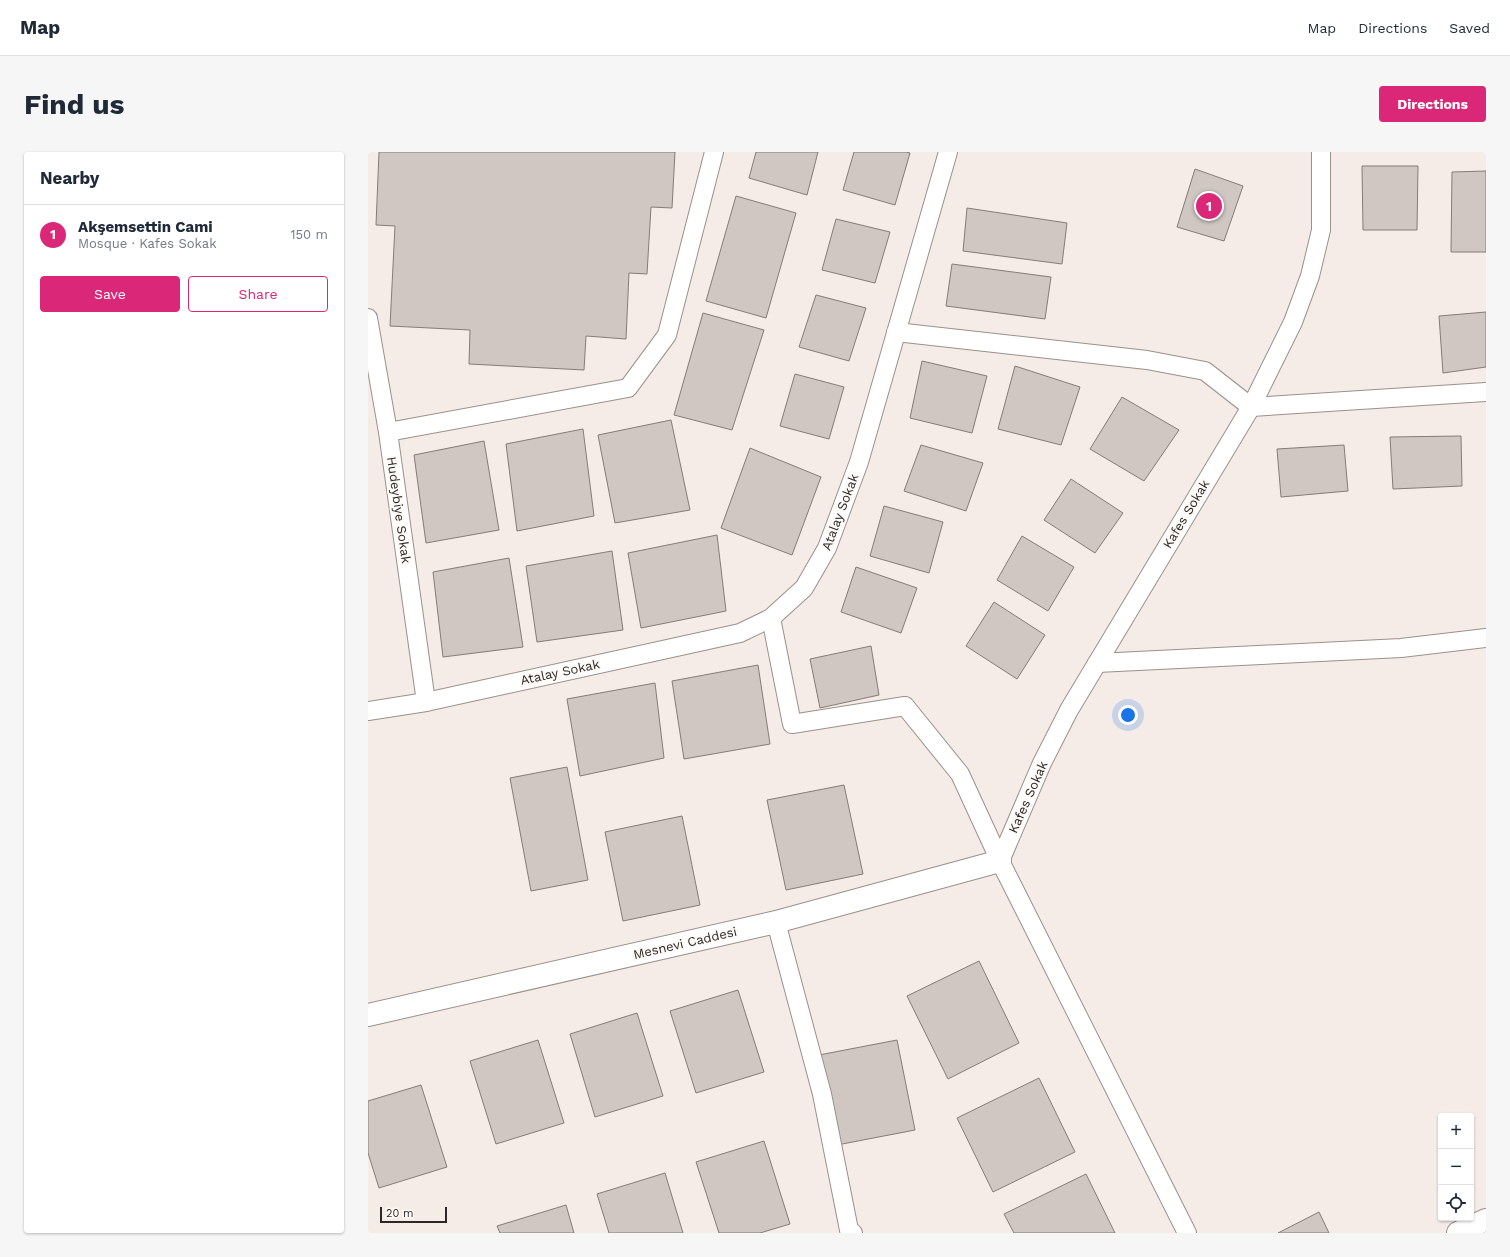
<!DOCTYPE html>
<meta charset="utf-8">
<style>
body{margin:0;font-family:"Work Sans",sans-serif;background:#f6f6f7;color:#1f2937}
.controls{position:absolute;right:12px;bottom:12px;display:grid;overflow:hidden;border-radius:4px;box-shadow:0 1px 3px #0004}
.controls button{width:36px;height:36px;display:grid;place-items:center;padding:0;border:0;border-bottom:1px solid #e0e1e3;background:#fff;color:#1f2937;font:20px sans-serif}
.scale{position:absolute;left:12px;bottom:10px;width:67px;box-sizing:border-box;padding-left:4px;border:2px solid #2c2826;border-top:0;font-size:11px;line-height:14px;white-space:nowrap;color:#2c2826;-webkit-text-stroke:3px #fefaf8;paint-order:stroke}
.you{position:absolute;left:760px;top:563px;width:14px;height:14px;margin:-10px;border:3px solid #fff;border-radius:50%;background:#1a73e8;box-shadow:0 0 0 6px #1a73e833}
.badge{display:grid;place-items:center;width:26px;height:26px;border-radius:50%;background:#db2777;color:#fff;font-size:13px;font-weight:700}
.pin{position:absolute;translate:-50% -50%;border:2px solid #fff;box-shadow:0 1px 4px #0006}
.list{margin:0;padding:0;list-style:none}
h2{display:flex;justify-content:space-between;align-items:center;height:52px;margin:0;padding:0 16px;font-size:17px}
h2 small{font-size:13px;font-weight:400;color:#747a83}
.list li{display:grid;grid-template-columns:26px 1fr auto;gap:12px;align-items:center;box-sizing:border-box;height:60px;padding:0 16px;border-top:1px solid #e0e1e3}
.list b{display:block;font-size:15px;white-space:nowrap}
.list p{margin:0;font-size:13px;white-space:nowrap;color:#747a83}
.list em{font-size:13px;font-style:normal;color:#747a83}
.actions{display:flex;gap:8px;padding:12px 16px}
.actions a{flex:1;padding:9px 0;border:1px solid #db2777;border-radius:4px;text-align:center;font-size:14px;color:#db2777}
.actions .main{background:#db2777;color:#fff}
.icon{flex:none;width:22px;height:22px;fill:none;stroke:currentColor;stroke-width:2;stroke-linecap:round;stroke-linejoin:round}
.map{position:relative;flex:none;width:1118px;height:1081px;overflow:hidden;border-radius:4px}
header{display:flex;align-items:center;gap:24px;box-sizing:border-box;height:56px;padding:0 20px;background:#fff;border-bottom:1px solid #e0e1e3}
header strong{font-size:19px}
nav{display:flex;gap:22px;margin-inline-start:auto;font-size:14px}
.intro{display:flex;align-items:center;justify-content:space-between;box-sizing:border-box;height:96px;padding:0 24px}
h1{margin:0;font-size:28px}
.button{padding:10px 18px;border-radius:4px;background:#db2777;color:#fff;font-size:14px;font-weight:700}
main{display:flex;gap:24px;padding:0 24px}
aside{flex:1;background:#fff;border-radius:4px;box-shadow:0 1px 3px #0004}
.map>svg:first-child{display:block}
</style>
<header>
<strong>Map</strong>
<nav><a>Map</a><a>Directions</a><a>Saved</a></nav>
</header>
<div class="intro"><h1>Find us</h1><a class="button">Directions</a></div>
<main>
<aside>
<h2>Nearby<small></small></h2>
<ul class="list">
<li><span class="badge">1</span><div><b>Akşemsettin Cami</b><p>Mosque · Kafes Sokak</p></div><em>150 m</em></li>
</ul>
<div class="actions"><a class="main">Save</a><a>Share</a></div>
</aside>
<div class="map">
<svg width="1118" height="1081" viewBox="0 0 1118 1081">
<rect width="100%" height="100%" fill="#f5ebe7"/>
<!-- building -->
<g fill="#d0c7c2" stroke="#847c77">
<path d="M11,0H307L304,56L283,55L279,122L261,121L258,187L218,184L216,218L101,212L102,178L22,174L27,74L8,73Z"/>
<path d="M388,0H450L439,43L381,26Z"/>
<path d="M486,0H538L542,1L527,53L475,38Z"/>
<path d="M994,14H1050L1049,78H995Z"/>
<path d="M827,17L875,34L856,89L809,75Z"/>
<path d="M1118,19V100H1083L1084,20Z"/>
<path d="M368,44L428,61L398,166L338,149Z"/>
<path d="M599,56L699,71L694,112L595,99Z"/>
<path d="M468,67L522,80L507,131L454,118Z"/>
<path d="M584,112L683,125L677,167L578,154Z"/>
<path d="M448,143L498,156L481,209L431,195Z"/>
<path d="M1118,160V215L1075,221L1071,164Z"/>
<path d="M335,161L396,178L364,278L306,263Z"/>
<path d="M554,209L619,224L604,281L542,266Z"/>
<path d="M647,214L712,235L693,293L630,277Z"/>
<path d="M427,222L476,235L461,287L412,274Z"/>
<path d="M754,245L811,278L776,329L722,297Z"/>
<path d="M303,268L322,358L247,371L230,283Z"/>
<path d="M215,277L226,364L149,379L138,292Z"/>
<path d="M1093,284L1094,334L1025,337L1022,285Z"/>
<path d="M116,289L131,378L58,391L46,303Z"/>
<path d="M553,293L615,311L598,359L536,339Z"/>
<path d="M976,293L980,339L913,345L909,297Z"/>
<path d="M382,296L453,325L424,403L353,376Z"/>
<path d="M703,327L755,361L727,401L676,368Z"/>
<path d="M516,354L575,370L561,421L502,404Z"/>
<path d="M349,383L358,459L273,476L260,401Z"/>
<path d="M654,384L706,415L680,459L629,428Z"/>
<path d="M244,399L255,478L169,490L158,414Z"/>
<path d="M141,406L155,495L75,505L65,420Z"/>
<path d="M488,415L549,436L533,481L473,460Z"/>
<path d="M626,450L677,483L649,527L598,494Z"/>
<path d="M503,494L511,543L452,556L442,507Z"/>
<path d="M390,513L402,592L316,607L304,529Z"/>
<path d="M287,531L296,606L212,624L199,547Z"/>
<path d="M199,615L220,728L163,739L142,626Z"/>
<path d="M476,633L495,722L418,738L399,648Z"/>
<path d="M314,664L332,753L255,769L237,680Z"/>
<path d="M611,809L651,891L580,927L539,844Z"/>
<path d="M370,838L396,920L328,941L302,859Z"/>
<path d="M269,861L295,944L227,965L202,882Z"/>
<path d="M170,888L196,971L128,992L102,909Z"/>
<path d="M529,888L547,978L469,993L451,903Z"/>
<path d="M671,926L707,1000L625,1040L589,966Z"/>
<path d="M53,933L79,1015L11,1036L0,1001V949Z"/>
<path d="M396,989L422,1072L392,1081H351L328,1010Z"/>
<path d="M297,1021L315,1081H241L229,1042Z"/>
<path d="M718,1022L747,1081H646L636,1062Z"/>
<path d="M198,1053L206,1081H132L129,1074Z"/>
<path d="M951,1060L961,1081H910Z"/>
</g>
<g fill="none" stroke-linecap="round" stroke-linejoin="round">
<!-- street casing -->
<g stroke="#9a918c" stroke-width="20">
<g id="street">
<path d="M0,166L20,280L58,550"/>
<path d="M528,180L779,208L837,219L883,255L1118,240"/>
<path d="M20,280L260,236L299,183L346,0"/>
<path d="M403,466L424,572L537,554L592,622L632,709L819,1081"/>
<path d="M729,511L1033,496L1118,486"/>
<path d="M0,559L58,550L372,481L403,466L436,436L459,396L491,310L580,0"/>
<path d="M632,709L674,611L701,558L883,255L925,170L942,124L953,78V0"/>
<path d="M408,770L454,942L481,1078L485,1081"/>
</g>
</g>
<!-- secondary casing -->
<g stroke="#9a918c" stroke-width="24">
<g id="secondary">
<path d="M0,863L408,770L632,709"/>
<path d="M1090,1081L1118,1068"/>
</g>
</g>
<!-- street -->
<use href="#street" stroke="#fff" stroke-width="18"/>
<!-- secondary -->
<use href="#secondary" stroke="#fff" stroke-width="22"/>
</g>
<g text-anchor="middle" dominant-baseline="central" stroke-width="4" stroke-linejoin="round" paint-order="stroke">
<!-- street labels -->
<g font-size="13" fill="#2c2826" stroke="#fefaf8">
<text transform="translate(31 358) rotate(82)">Hudeybiye Sokak</text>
<text transform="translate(472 360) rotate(-69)">Atalay Sokak</text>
<text transform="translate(818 362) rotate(-59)">Kafes Sokak</text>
<text transform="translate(192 520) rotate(-12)">Atalay Sokak</text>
<text transform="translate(660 645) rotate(-66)">Kafes Sokak</text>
<text transform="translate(317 791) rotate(-13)">Mesnevi Caddesi</text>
</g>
</g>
</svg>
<div class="controls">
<button>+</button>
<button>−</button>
<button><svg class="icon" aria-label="locate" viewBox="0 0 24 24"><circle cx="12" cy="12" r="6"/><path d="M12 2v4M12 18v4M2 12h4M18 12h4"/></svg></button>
</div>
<div class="scale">20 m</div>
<div class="you"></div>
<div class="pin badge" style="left:841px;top:54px">1</div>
</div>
</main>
